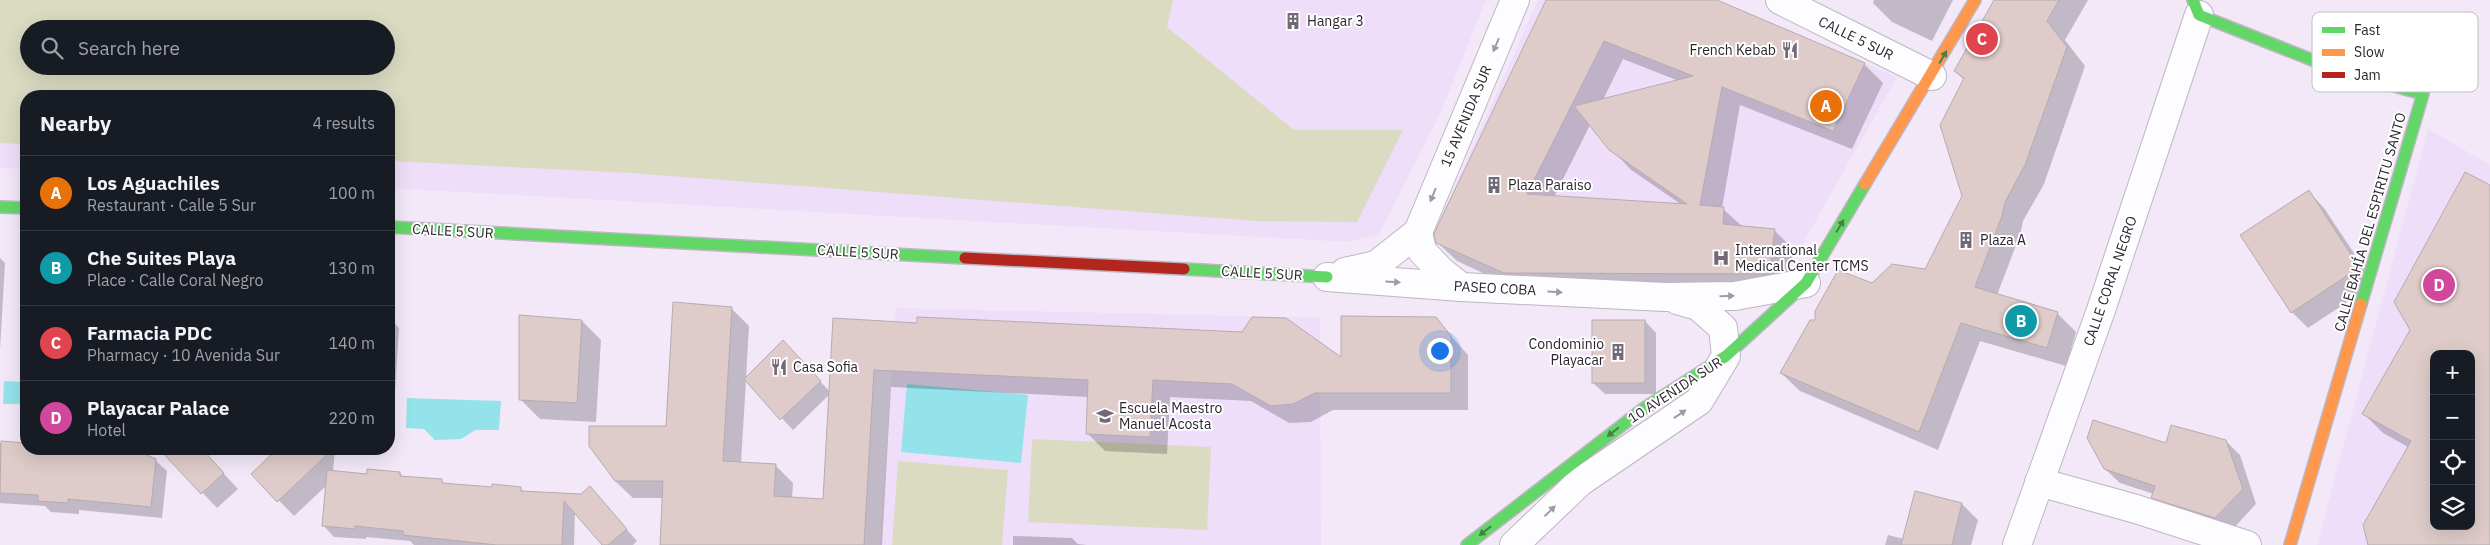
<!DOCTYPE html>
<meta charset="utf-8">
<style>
body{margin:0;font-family:"IBM Plex Sans",sans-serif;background:#20242c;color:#f1f3f6}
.controls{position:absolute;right:15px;bottom:15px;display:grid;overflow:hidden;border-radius:10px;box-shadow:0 5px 20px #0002}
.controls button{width:45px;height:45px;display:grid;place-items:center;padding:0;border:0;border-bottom:1px solid #363941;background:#171b24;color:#f1f3f6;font:25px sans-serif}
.you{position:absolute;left:1439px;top:350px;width:18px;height:18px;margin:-12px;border:4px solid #fff;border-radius:50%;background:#1a73e8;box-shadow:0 0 0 8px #1a73e833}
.badge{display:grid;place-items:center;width:32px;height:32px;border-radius:50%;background:#ea580c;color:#fff;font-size:16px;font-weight:700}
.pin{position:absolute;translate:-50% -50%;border:2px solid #fff;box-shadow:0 1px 5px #0006}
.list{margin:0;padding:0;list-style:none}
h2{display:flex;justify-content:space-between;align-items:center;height:65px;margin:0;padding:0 20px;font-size:21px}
h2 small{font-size:16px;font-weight:400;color:#9ea1a6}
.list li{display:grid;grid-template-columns:32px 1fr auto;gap:15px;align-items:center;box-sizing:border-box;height:75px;padding:0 20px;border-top:1px solid #363941}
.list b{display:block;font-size:19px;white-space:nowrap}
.list p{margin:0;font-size:16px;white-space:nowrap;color:#9ea1a6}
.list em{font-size:16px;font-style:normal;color:#9ea1a6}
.icon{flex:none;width:28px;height:28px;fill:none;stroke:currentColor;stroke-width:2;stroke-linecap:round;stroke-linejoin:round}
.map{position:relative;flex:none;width:2490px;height:545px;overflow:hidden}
.search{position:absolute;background:#171b24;box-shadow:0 5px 20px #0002;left:20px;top:20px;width:375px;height:55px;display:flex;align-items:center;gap:12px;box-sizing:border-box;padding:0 18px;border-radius:28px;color:#9ea1a6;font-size:19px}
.panel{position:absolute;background:#171b24;box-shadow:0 5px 20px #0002;left:20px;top:90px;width:375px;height:365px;border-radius:20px}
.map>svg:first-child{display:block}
</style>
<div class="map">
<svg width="2490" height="545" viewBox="0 0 2490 545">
<rect width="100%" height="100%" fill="#f2e8f8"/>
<!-- built -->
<g fill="#efdef9" fill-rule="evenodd">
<path d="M0,0H1486L1440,114L1379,234L1349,242L389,188V96H26V169L0,168ZM29,29H386V66H29Z"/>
<path d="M1538,0H1717L1897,77L1785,275L1505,274L1431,240Z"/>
<path d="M2428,129L2490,165V545H2317ZM2434,354H2471V526H2434Z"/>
<path d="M896,308L1320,318L1321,545H880Z"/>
</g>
<!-- green -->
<g fill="#dbdbc2" fill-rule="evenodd">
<path d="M0,0H1173L1167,27L1294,130H1403L1357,222L1256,221L631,173L389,161V96H26V144L0,143ZM29,29H386V66H29Z"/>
<path d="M1032,439L1211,447L1207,530L1028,522Z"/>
<path d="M898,461L1008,470L1002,545H892Z"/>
</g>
<!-- water -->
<g fill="#94e2ea">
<path d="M4,381L26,382V413L19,404H3Z"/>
<path d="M907,384L1028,395L1021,463L901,452Z"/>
<path d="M407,398L501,401L499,430H475L461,439L435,440L424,429L406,428Z"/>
</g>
<!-- shadow -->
<g fill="#0003" fill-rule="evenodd">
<path d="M1547,0H1713L1864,64L1883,83L1852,149L1740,105L1722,208L1743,227L1774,230L1793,249L1788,292H1524L1457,261L1437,242ZM1623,59L1679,81L1603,100ZM1590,125L1630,169L1682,205L1554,197Z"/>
<path d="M1874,0H1953L1932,41L1892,22L1873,3Z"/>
<path d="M1995,0H2088L2065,40L2085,66L2044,184L2023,221L2020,235L1997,295L2057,313L2076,332L2066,366L1980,341L1938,450L1800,391L1781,373L1872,284L1925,270L1964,196V80L1955,71Z"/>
<path d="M2490,186V545H2370L2408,447L2383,433L2364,414ZM2434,354H2471V526H2434Z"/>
<path d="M2309,192L2324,208L2372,280L2370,287L2308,328L2292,312Z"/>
<path d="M0,258L5,263L0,350Z"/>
<path d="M731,308L749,326L746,379L794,353L830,392L834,320L1342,360L1435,318L1468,355V410H1333L1311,422L1289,423L1251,401L1170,397L1167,454L1105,451L1087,433L1089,397L891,387L882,545H661L664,498H633L615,481L668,427ZM746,380L793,430L830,394L824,500L792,498L793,483L775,465L741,463Z"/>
<path d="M389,318L399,328L394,408H389Z"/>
<path d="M582,321L601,340L596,422L540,419L521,400Z"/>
<path d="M1645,321L1656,333V394H1605L1593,383Z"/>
<path d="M2226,441L2240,455L2256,504L2230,532L2167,512L2153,497L2154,494L2120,483L2105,469L2167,445Z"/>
<path d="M0,443L26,445V449H130L155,460L167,471L162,518L79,510V514L51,512L45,506L0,503Z"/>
<path d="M166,449H201L238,489L217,508L166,454Z"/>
<path d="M279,449H335L333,472L368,475L400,473L404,478L441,481L445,484L521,489L524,492L582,495L590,488L637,541L633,545H604L575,512L574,545H414L410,541L366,537V539L334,537L323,525L327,485L294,516L253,474Z"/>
<path d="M1916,493L1962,504L1978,520L1971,545H1885L1888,535L1904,539Z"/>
<path d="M1013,536L1072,538L1078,544L1087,545H1013Z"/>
</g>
<!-- building -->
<g fill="#decbca" stroke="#b5acb0" fill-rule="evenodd">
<path d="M1546,0H1717L1865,63L1833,131L1722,87L1700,205L1724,207L1723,224L1775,229L1769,274L1504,273L1436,243L1434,234L1438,225ZM1604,41L1693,76L1574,106L1609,150L1687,204L1527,194Z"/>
<path d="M1994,0H2059L2047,21L2067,47L2025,165L2005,202L2002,216L1975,287L2058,312L2047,348L1961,323L1919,432L1780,373L1810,320H1815V311L1838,270L1872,283L1892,264L1925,269L1962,196L1940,125L1964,78L1954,71Z"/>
<path d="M2465,172L2490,185V545H2368L2363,525L2411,441L2362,414L2410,330L2394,302ZM2434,354H2471V526H2434Z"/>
<path d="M2309,190L2357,264L2354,271L2291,313L2240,235Z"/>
<path d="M673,302L732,307L723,461L776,464L774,496L823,499L833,318L917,323V317L1242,332L1252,317L1286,318L1341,357V316L1436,317L1451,336V393H1315L1293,404L1271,406L1232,384L1153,380L1150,437L1086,434L1088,380L874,370L864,545H660L663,481H615L589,446V426H666Z"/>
<path d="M519,315L582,320L577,403L519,400Z"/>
<rect x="1592" y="320" width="53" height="63"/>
<path d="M783,340L821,381L780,420L744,379Z"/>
<path d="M2093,420L2166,443L2171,425L2226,440L2243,489L2215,518L2151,498L2155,486L2104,469L2087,438Z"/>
<path d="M1,441L26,443V449H133L156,459L151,507L68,499V503L38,501V495L0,493Z"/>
<path d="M159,449H202L224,473L201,494Z"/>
<path d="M277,449H333L277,502L251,474Z"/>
<path d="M367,469L400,472V476L442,479V483L492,487V484L521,487V491L581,494L590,486L627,529L608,545H602L564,501L562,545H497L403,535V531L355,526V529L322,526L327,470L367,474Z"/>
<path d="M1915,491L1962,503L1952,545H1901Z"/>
</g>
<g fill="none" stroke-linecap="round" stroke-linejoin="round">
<!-- street casing -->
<g stroke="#beb6c2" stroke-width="30">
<g id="street">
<path d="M1780,0L1932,76"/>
<path d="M1418,232L1422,251L1441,271L1461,287"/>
<path d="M1345,272L1376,265L1418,232L1515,0"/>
<path d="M1327,277L1461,287L1664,297L1735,296L1806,283"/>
<path d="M2039,482L2136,509L2247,545"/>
<path d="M1514,545L1580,482L1699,401L1726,356L1723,328L1698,306L1677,300"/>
<path d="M2017,545L2101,310L2199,15"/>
</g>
</g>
<!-- fast casing -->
<g stroke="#beb6c2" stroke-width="14">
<g id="fast">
<path d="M2193,0L2199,15L2340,71L2423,94L2361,304"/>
<path d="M0,207L26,208"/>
<path d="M389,227L965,258"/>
<path d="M1184,269L1327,277"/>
<path d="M1467,545L1643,409L1726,356L1806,283L1865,184"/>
</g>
</g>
<!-- slow casing -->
<g stroke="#beb6c2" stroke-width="14">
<g id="slow">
<path d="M1865,184L1975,0"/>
<path d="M2290,545L2361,304"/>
</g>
</g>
<!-- jam casing -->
<g stroke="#beb6c2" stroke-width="14">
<path id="jam" d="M965,258L1184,269"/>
</g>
<!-- street -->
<use href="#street" stroke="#fdfcfe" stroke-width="28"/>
<!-- fast -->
<use href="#fast" stroke="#63d668" stroke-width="11"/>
<!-- slow -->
<use href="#slow" stroke="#ff974d" stroke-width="11"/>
<!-- jam -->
<use href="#jam" stroke="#b3261e" stroke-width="11"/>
</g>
<!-- one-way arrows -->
<defs><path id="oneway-solid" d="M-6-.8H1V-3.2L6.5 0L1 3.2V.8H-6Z" transform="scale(1.25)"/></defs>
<g fill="#9f9ba1">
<use href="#oneway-solid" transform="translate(1496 45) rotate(113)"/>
<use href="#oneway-solid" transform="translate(1433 195) rotate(112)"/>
<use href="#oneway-solid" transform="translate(1393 282) rotate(4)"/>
<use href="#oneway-solid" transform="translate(1555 292) rotate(3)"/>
<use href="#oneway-solid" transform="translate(1727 296) rotate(-1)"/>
<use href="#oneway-solid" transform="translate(1680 414) rotate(-34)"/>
<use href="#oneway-solid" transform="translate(1550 511) rotate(-44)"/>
</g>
<g fill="#487e4c">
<use href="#oneway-solid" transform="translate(1943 57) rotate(-60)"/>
<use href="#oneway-solid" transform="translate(1840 226) rotate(-59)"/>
<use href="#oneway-solid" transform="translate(1613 432) rotate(142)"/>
<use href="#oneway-solid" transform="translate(1485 531) rotate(142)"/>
</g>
<!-- icons -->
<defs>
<g id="building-bare" transform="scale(1.35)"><path d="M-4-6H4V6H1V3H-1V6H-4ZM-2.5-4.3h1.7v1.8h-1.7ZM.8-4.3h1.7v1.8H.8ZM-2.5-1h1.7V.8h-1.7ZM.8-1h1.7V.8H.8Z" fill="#716975" stroke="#fff" stroke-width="2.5" paint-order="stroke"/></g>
<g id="restaurant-bare" transform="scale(1.35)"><path d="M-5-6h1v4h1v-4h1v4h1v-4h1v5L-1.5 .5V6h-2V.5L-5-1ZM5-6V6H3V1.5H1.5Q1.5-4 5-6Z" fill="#716975" stroke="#fff" stroke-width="2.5" paint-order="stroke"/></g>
<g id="hospital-bare" transform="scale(1.35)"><path d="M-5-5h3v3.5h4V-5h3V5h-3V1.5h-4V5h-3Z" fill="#716975" stroke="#fff" stroke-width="2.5" paint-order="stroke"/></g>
<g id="school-bare" transform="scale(1.35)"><path d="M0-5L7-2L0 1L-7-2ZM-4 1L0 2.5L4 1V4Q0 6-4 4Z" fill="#716975" stroke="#fff" stroke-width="2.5" paint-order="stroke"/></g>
</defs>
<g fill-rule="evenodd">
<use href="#building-bare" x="1293" y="21"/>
<use href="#restaurant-bare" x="1790" y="50"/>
<use href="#building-bare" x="1494" y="185"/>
<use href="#building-bare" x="1966" y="240"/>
<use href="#hospital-bare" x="1721" y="258"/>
<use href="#building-bare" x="1618" y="352"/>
<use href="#restaurant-bare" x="779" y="367"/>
<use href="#school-bare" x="1105" y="416"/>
</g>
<g text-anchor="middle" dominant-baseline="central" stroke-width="4" stroke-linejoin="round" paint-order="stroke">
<!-- poi labels -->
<g font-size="14" fill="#2c252f" stroke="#fff" text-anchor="start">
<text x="1307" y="21">Hangar 3</text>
<text x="1776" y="50" text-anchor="end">French Kebab</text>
<text x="1508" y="185">Plaza Paraiso</text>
<text x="1980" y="240">Plaza A</text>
<text x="1735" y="250">International<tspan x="1735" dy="16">Medical Center TCMS</tspan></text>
<text x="1604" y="344" text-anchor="end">Condominio<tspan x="1604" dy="16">Playacar</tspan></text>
<text x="793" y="367">Casa Sofia</text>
<text x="1119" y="408">Escuela Maestro<tspan x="1119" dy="16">Manuel Acosta</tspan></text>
</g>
<!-- street labels -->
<g font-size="14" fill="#2c252f" stroke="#fff">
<text transform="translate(1856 38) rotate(26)">CALLE 5 SUR</text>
<text transform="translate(1466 116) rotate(-67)">15 AVENIDA SUR</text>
<text transform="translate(2370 222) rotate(-74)">CALLE BAHÍA DEL ESPIRITU SANTO</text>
<text transform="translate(453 231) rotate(3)">CALLE 5 SUR</text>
<text transform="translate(858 252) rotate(3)">CALLE 5 SUR</text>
<text transform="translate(1262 273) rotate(3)">CALLE 5 SUR</text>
<text transform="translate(2110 281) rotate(-71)">CALLE CORAL NEGRO</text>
<text transform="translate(1495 288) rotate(3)">PASEO COBA</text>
<text transform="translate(1675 390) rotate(-33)">10 AVENIDA SUR</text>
</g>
</g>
<!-- legend -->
<rect x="2312" y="12" width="166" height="80" rx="8" fill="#fff" stroke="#c0bec1" stroke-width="1"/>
<rect x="2322" y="27" width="23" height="6" fill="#63d668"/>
<rect x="2322" y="49" width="23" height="7" fill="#ff974d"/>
<rect x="2322" y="72" width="23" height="6" fill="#b3261e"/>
<g font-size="14" fill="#2c252f">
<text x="2354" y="35">Fast</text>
<text x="2354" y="57">Slow</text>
<text x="2354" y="80">Jam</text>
</g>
</svg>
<div class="controls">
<button>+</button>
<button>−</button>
<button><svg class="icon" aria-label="locate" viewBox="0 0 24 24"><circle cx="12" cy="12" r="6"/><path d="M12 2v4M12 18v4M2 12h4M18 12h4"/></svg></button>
<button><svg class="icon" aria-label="layers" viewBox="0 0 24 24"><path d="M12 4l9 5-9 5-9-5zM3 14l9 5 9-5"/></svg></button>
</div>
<div class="you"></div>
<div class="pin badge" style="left:1826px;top:106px;background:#e8710a">A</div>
<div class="pin badge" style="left:2021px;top:321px;background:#0f9aa8">B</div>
<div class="pin badge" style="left:1982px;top:39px;background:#e0444e">C</div>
<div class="pin badge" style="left:2439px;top:285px;background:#d1479c">D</div>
<div class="search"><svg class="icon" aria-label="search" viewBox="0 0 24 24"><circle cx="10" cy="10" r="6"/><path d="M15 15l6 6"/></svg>Search here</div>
<section class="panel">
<h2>Nearby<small>4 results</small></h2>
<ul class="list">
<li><span class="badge" style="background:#e8710a">A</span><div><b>Los Aguachiles</b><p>Restaurant · Calle 5 Sur</p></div><em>100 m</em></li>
<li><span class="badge" style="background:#0f9aa8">B</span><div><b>Che Suites Playa</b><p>Place · Calle Coral Negro</p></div><em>130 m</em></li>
<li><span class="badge" style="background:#e0444e">C</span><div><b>Farmacia PDC</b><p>Pharmacy · 10 Avenida Sur</p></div><em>140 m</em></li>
<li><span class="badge" style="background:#d1479c">D</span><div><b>Playacar Palace</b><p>Hotel</p></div><em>220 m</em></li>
</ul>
</section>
</div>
